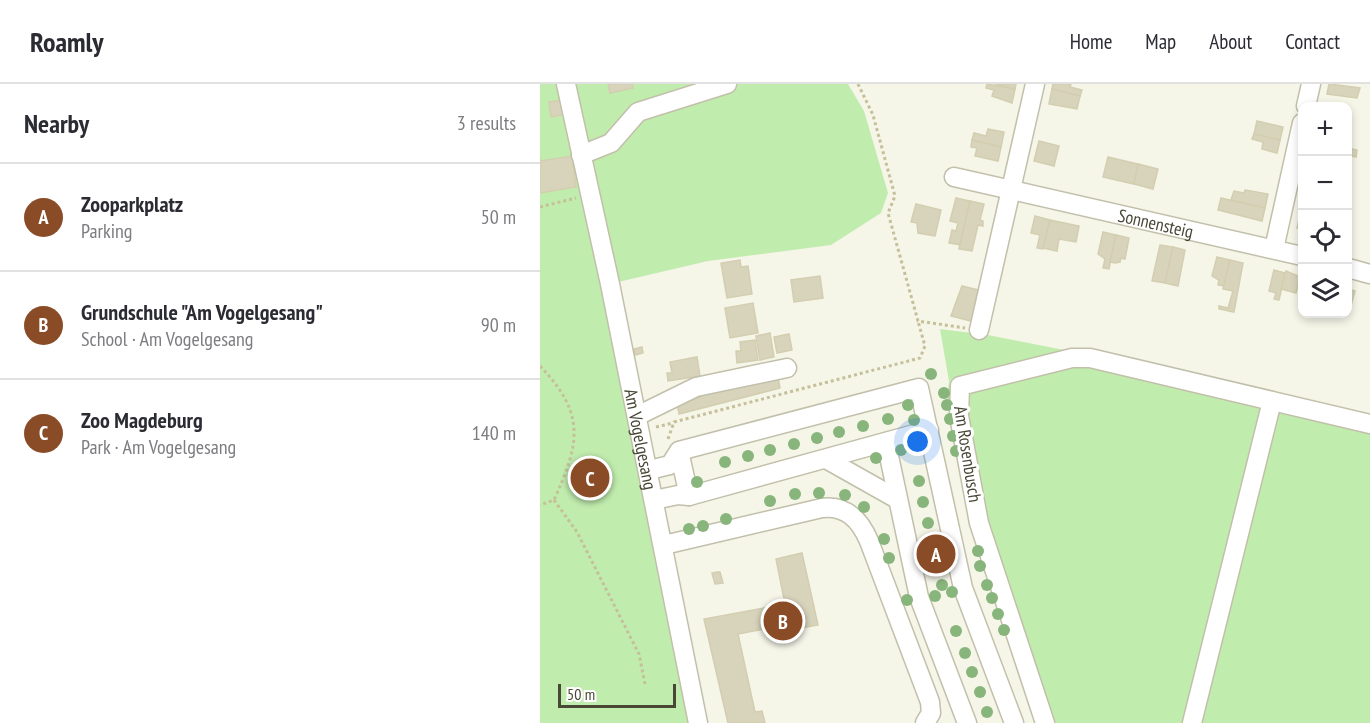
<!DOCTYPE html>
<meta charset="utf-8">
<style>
body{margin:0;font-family:"PT Sans Narrow",sans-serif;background:#f7f7f7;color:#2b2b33}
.controls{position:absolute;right:18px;top:18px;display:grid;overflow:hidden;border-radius:12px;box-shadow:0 3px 9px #0003}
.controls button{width:54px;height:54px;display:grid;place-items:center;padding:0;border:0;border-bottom:2px solid #e1e1e2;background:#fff;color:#2b2b33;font:30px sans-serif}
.scale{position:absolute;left:18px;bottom:15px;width:118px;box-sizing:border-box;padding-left:6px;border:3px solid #494736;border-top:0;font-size:16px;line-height:21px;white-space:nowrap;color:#494736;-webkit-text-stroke:4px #fff;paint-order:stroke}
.you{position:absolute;left:378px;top:358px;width:21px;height:21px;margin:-15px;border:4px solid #fff;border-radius:50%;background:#1a73e8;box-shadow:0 0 0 9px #1a73e833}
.badge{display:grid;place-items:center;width:39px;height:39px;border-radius:50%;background:#8a4c26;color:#fff;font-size:20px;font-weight:700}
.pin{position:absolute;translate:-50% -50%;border:3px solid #fff;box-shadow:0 2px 6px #0006}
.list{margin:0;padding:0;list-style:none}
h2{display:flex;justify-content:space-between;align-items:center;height:78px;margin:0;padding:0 24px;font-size:26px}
h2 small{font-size:20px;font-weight:400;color:#7c7c81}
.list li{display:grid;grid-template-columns:39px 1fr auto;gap:18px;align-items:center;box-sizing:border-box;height:108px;padding:0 24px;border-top:2px solid #e1e1e2}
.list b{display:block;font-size:22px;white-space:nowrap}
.list p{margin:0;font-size:20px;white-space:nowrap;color:#7c7c81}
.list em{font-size:20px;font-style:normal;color:#7c7c81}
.icon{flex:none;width:33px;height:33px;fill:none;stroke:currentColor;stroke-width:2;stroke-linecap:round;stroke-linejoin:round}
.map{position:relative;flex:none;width:830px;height:639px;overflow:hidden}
header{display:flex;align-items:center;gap:36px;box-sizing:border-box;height:84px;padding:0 30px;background:#fff;border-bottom:2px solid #e1e1e2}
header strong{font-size:28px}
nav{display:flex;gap:33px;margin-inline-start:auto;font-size:21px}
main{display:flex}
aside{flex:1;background:#fff}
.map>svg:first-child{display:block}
</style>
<header>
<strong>Roamly</strong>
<nav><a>Home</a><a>Map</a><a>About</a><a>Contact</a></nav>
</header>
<main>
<aside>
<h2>Nearby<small>3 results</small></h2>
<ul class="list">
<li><span class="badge">A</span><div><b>Zooparkplatz</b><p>Parking</p></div><em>50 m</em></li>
<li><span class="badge">B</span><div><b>Grundschule &quot;Am Vogelgesang&quot;</b><p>School · Am Vogelgesang</p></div><em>90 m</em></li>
<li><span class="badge">C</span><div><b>Zoo Magdeburg</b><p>Park · Am Vogelgesang</p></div><em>140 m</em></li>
</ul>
</aside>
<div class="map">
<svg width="830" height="639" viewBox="0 0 830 639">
<rect width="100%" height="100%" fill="#f5f5e8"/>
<!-- green -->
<g fill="#c0ecae">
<path d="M0,0H308L324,27L348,109L341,129L291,161L168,177L61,202L148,639H0Z"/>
<path d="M400,245L448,251L534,268L830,337V639H502L447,495L407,316L409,297Z"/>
</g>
<!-- building -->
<g fill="#d8d4bc" stroke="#d3ceaf" stroke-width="1.5">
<path d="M68,0H92L93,4L70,9Z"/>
<path d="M447,0L475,5L472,19L452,12L454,6L446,4Z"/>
<path d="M455,0H476L475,5Z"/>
<path d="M513,0H531L530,3L542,6L540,12L512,5Z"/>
<path d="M789,0L820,4L817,14L787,10Z"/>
<path d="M512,5L540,12L537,25L509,20Z"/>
<path d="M23,16L26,30L11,33L9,18Z"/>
<path d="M717,37L743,43L740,56L714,50Z"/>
<path d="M448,45L464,48L461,63L432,56L434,49L446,52Z"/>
<path d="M714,50L740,56L737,69L722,65L723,58L712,55Z"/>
<path d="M432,56L461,63L458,77L435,72L437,64L431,63Z"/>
<path d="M499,57L519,62L514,82L494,77Z"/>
<path d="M808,64L817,66L816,73L808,71Z"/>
<path d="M32,72L36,103L0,109V74V77Z"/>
<path d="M568,73L598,80L594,100L563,93Z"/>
<path d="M598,80L618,85L613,105L594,100Z"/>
<path d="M705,106L728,110L725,124L691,116L694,107L704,109Z"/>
<path d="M416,114L430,117L420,161L409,159L412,146L416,147L418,139L410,137Z"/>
<path d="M681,114L725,124L722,137L678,126Z"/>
<path d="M430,117L444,120L440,136L443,137V142L438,141L432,167L419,165Z"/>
<path d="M376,120L401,126L395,152L378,149L377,139L371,138Z"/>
<path d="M760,131L762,132V146L757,144Z"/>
<path d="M495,132L510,136L503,165L497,164L500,151L491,149Z"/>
<path d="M510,136L539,142L536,158L519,155L517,167L503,164Z"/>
<path d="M563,148L576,151L569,185L563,184L565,175L558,170Z"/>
<path d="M576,151L589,154L585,175L581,174L580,178L575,179L570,178Z"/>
<path d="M620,161L633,163L625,199L612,197Z"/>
<path d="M633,163L645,166L638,202L625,199Z"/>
<path d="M677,173L690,176L684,202L678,201L679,196L672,192Z"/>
<path d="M200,176L201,183L208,182L212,210L187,214L181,179Z"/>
<path d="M690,176L703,179L694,228L679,225V222L688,224L693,207L683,205Z"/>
<path d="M734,186L745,189L739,216L734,215L736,209L729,207Z"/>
<path d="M746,187L760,193L756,209L741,205Z"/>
<path d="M280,192L283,214L254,218L251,196Z"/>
<path d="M422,202L439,206L436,220H439L437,226L434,225L431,237L411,232Z"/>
<path d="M808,205L815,207L809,229H808Z"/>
<path d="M213,219L218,249L190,254L185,224Z"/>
<path d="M230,249L234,273L220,276L216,252Z"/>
<path d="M249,250L252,266L237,269L234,253Z"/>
<path d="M215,256L218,276L197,279L196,267H201L200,258Z"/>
<path d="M102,263L103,269L95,271L94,265Z"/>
<path d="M157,273L160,292L128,297L127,289H132L130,278Z"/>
<path d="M238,294L240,304L139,330L137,319L161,313L159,308Z"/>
<path d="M262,469L278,541L251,546L249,540L198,550L215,628L222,627L225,639H188L164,535L245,520L236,475Z"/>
<path d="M177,488H180L183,499L175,500L172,489Z"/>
</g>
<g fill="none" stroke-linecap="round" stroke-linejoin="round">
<!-- minor casing -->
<g stroke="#c2c0aa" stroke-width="21">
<g id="minor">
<path id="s1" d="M26,0L70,200L158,639"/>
<path d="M766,22L771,0"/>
<path d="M41,71L71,59L98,28L187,0"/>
<path id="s2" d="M414,93L762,172"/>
<path d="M734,165L762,39"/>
<path d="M808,184L830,190"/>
<path d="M439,246L495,0"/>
<path d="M97,332L156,303L247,284"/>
<path d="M346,358L379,513L427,639"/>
<path d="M139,367L149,412"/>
<path d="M286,375L357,415"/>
<path d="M109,386L130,381L139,367L379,304L423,504L474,639"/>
<path d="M114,416L138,411L149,412L389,346"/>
<path d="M124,461L282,424C306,421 320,436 329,457L390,618L391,629L385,639"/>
<path d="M505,639L439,439L419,332L420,302L532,274H550L830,340"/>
<path d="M652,639L732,317"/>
</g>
</g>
<!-- path -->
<g stroke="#c5c09a" stroke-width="3" stroke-dasharray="3 3" stroke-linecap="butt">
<path d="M318,0L333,31L355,112L348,129L378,237L425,244"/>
<path d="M0,123L36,114"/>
<path d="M0,282C46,330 40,359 14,416L0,421"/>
<path d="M116,343L133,339"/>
<path d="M128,355L134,338L138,337L380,274L385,262L378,237"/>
<path d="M14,416L37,448L99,570L105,600"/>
</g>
<!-- minor -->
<use href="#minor" stroke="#fff" stroke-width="18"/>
</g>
<!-- trees -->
<g fill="#88b57c">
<circle cx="391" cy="290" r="6"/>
<circle cx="404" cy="309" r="6"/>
<circle cx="368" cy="321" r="6"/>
<circle cx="407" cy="321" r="6"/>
<circle cx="348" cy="335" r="6"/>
<circle cx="410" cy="335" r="6"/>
<circle cx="374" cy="336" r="6"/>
<circle cx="323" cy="342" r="6"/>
<circle cx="299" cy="348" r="6"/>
<circle cx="413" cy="352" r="6"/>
<circle cx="277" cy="354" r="6"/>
<circle cx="254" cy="360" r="6"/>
<circle cx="380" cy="361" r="6"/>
<circle cx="230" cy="366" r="6"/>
<circle cx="361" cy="366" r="6"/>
<circle cx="416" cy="367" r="6"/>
<circle cx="208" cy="372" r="6"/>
<circle cx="336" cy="374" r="6"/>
<circle cx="185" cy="378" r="6"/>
<circle cx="379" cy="397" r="6"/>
<circle cx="157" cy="398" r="6"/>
<circle cx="279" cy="409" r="6"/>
<circle cx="255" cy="410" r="6"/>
<circle cx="305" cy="411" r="6"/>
<circle cx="230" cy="417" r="6"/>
<circle cx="383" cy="418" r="6"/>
<circle cx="324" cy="423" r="6"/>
<circle cx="186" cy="435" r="6"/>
<circle cx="388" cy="439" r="6"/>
<circle cx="163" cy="442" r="6"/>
<circle cx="149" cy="445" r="6"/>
<circle cx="344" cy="455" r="6"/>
<circle cx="394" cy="461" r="6"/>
<circle cx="438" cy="467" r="6"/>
<circle cx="349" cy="474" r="6"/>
<circle cx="397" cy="481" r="6"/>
<circle cx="440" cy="482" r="6"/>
<circle cx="402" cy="501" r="6"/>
<circle cx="447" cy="501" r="6"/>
<circle cx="412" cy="508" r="6"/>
<circle cx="395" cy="512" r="6"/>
<circle cx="452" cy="514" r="6"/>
<circle cx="367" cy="516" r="6"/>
<circle cx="458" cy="530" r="6"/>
<circle cx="464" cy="546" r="6"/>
<circle cx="416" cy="547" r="6"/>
<circle cx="425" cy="569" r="6"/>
<circle cx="432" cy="588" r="6"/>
<circle cx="440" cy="608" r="6"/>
<circle cx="447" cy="628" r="6"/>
</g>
<g text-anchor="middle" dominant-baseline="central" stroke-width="6" stroke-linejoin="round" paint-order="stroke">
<!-- street labels -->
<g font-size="18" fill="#494736" stroke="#fff">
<text stroke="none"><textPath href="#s2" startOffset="207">Sonnensteig</textPath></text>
<text stroke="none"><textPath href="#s1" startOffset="363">Am Vogelgesang</textPath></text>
<text transform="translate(428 370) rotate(81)">Am Rosenbusch</text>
</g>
</g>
</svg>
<div class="controls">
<button>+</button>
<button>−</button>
<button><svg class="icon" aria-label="locate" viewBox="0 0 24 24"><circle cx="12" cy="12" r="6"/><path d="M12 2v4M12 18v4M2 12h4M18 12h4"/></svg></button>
<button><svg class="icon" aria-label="layers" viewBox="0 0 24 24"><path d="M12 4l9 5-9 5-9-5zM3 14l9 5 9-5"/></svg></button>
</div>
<div class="scale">50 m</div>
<div class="you"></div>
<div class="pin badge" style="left:396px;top:470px">A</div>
<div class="pin badge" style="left:243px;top:537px">B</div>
<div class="pin badge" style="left:50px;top:394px">C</div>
</div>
</main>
